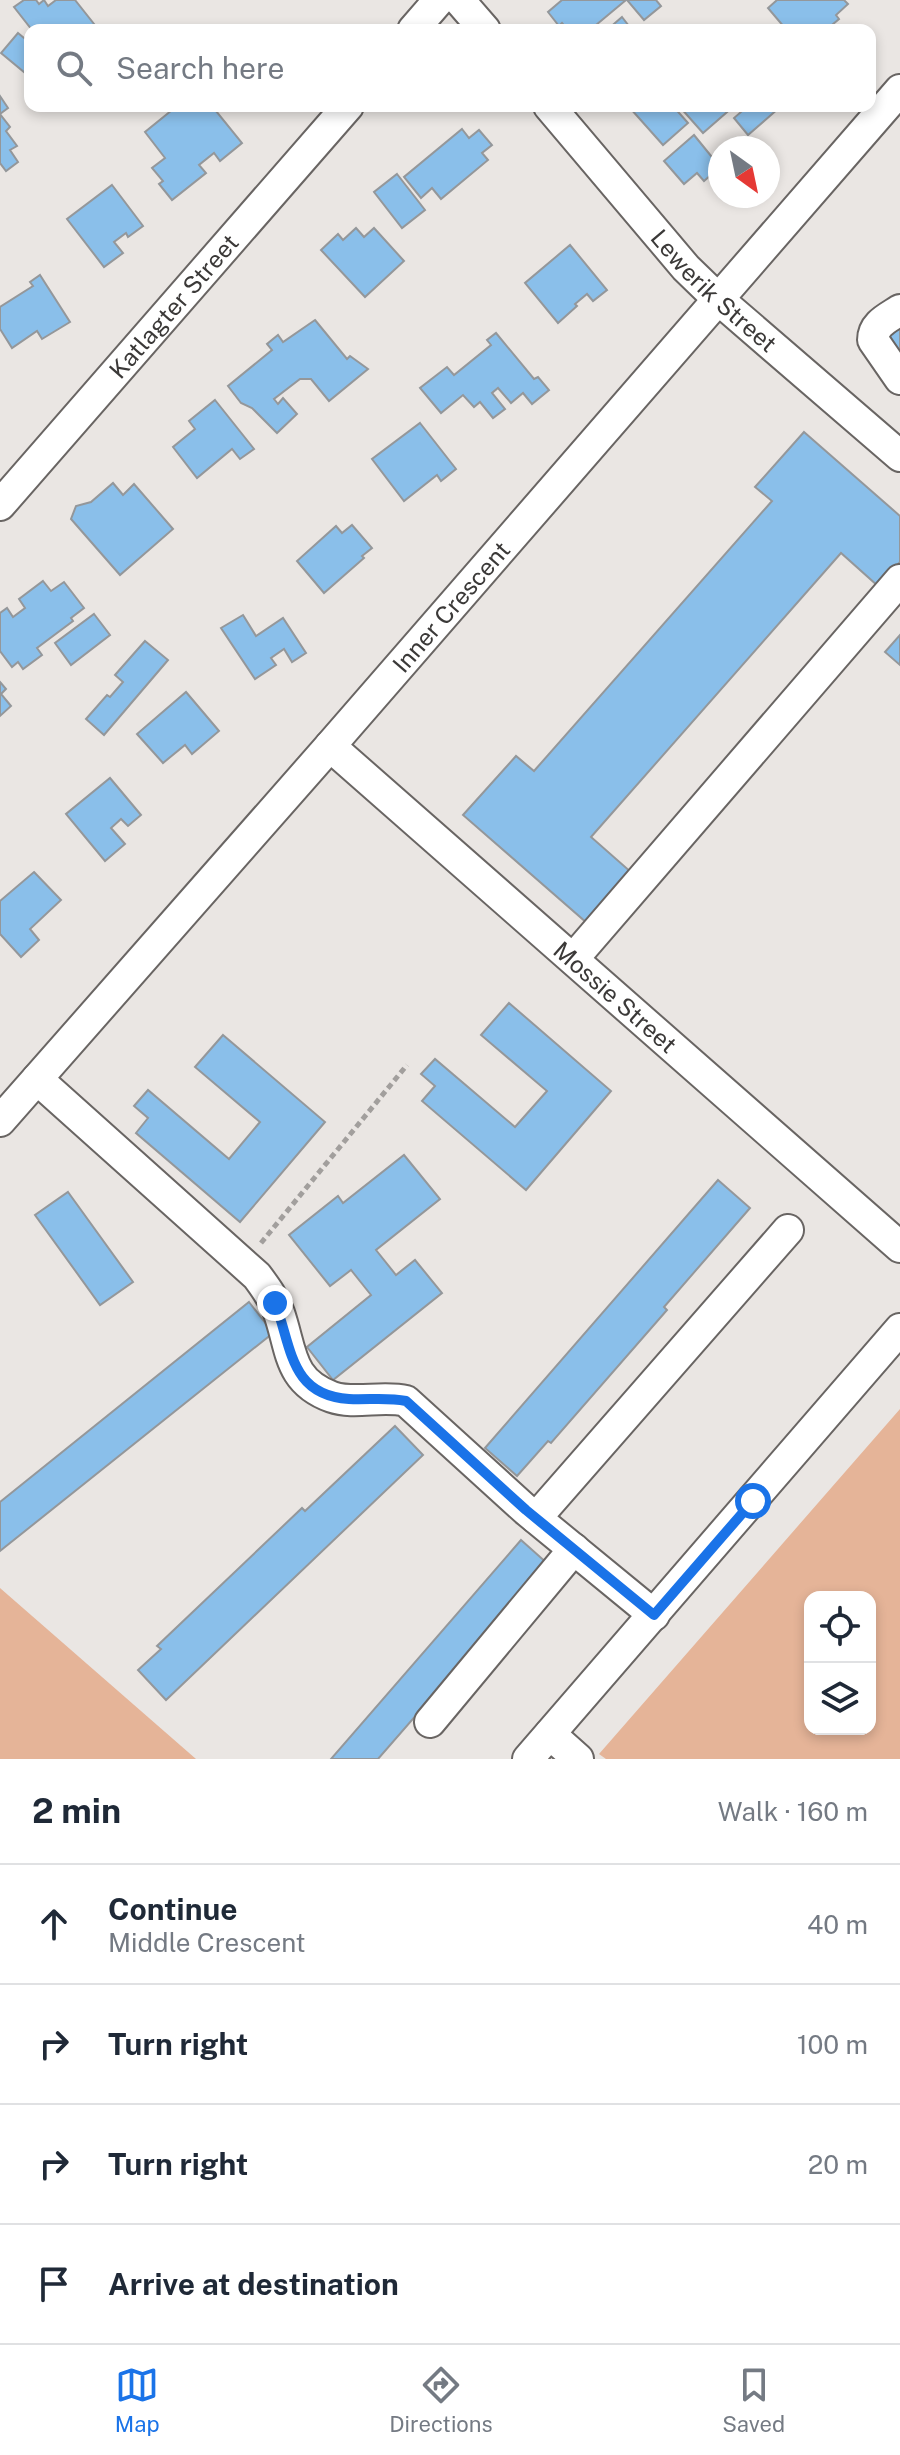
<!DOCTYPE html>
<meta charset="utf-8">
<style>
body{margin:0;font-family:"Public Sans",sans-serif;background:#f2f2f3;color:#1f2937}
.controls{position:absolute;right:24px;bottom:24px;display:grid;overflow:hidden;border-radius:16px;box-shadow:0 4px 12px #0003}
.controls button{width:72px;height:72px;display:grid;place-items:center;padding:0;border:0;border-bottom:2px solid #e0e1e3;background:#fff;color:#1f2937;font:40px sans-serif}
.compass{position:absolute;left:708px;top:136px;width:72px;height:72px;border-radius:50%;background:#fff;box-shadow:0 4px 12px #0003;rotate:147deg}
.stop{position:absolute;width:24px;height:24px;margin:-18px;border:6px solid #1a73e8;border-radius:50%;background:#fff}
.stop.end{background:#1a73e8;border-color:#fff;box-shadow:0 2px 8px #0008}
.list{margin:0;padding:0;list-style:none}
h2{display:flex;justify-content:space-between;align-items:center;height:104px;margin:0;padding:0 32px;font-size:34px}
h2 small{font-size:26px;font-weight:400;color:#747a83}
.list li{display:grid;grid-template-columns:52px 1fr auto;gap:24px;align-items:center;box-sizing:border-box;height:120px;padding:0 32px;border-top:2px solid #e0e1e3}
.list b{display:block;font-size:30px;white-space:nowrap}
.list p{margin:0;font-size:26px;white-space:nowrap;color:#747a83}
.list em{font-size:26px;font-style:normal;color:#747a83}
.icon{flex:none;width:44px;height:44px;fill:none;stroke:currentColor;stroke-width:2;stroke-linecap:round;stroke-linejoin:round}
.map{position:relative;flex:none;width:900px;height:1759px;overflow:hidden}
.search{position:absolute;background:#fff;box-shadow:0 4px 12px #0003;left:24px;right:24px;top:24px;height:88px;display:flex;align-items:center;gap:20px;box-sizing:border-box;padding:0 28px;border-radius:16px;color:#747a83;font-size:30px}
.sheet{height:584px;background:#fff}
nav{display:flex;justify-content:space-around;align-items:center;box-sizing:border-box;height:112px;border-top:2px solid #e0e1e3;background:#fff;font-size:22px;color:#747a83}
nav a{display:grid;justify-items:center;gap:4px}
nav .on{color:#1a73e8}
.map>svg:first-child{display:block}
</style>
<div class="map">
<svg width="900" height="1759" viewBox="0 0 900 1759">
<rect width="100%" height="100%" fill="#eae6e3"/>
<!-- green -->
<g fill="#e5b498" fill-rule="evenodd">
<path d="M900,1409V1759H606L599,1754ZM810,1597H870V1729H810Z"/>
<path d="M0,1588L196,1759H0Z"/>
</g>
<!-- building -->
<g fill="#8abfea" stroke="#94979a" stroke-width="2">
<path d="M24,0H36L39,4L44,0L48,6L56,0H75L98,29L32,30L14,7Z"/>
<path d="M562,0H626L590,30H568L562,23L559,26L548,12Z"/>
<path d="M627,0H656L661,6L644,20Z"/>
<path d="M777,0H844L848,4L836,15L839,19L826,30H782L785,28L768,8Z"/>
<path d="M622,17L632,30H607Z"/>
<path d="M18,33L30,43V77L1,53Z"/>
<path d="M0,96L8,108L0,114L10,127L6,131L17,146L10,150L18,162L6,171L0,163Z"/>
<path d="M177,106H212L242,143L220,161L214,153L199,165L206,173L172,200L159,184L163,181L152,168L165,158L145,132Z"/>
<path d="M632,106H673L688,123L663,145L630,108Z"/>
<path d="M679,106H734L703,133Z"/>
<path d="M736,106H777L779,108L748,135L734,118L741,112Z"/>
<path d="M462,129L469,138L479,130L492,145L482,153L488,160L441,199L432,188L421,198L404,177Z"/>
<path d="M694,135L720,167L704,181L697,173L684,184L664,161Z"/>
<path d="M397,174L425,210L402,228L374,192Z"/>
<path d="M112,185L143,226L128,237L126,233L114,242L123,253L104,267L67,219Z"/>
<path d="M356,228L364,237L374,228L404,261L365,297L321,250L338,234L343,240Z"/>
<path d="M570,245L607,290L593,301L587,294L575,304L577,306L558,323L525,283Z"/>
<path d="M40,275L70,322L42,339L37,331L12,348L0,329V307L33,286L30,282Z"/>
<path d="M315,320L347,359L350,356L368,369L329,401L311,379H300L274,399L278,404L283,398L297,414L277,433L252,408L241,403L228,386L272,350L267,344L278,335L283,342Z"/>
<path d="M900,323V358L884,335Z"/>
<path d="M496,333L534,379L538,377L549,390L532,404L523,393L511,403L498,388L492,393L505,409L493,418L480,402L474,407L463,395L441,413L420,388L447,367L454,375L491,345L487,340Z"/>
<path d="M215,400L254,449L240,459L232,449L197,478L173,447L195,429L189,421Z"/>
<path d="M420,423L456,469L441,481L437,475L404,501L372,459Z"/>
<path d="M804,432L900,516V562L878,586L841,553L591,837L632,873L587,923L463,815L516,756L534,771L772,501L755,487Z"/>
<path d="M113,483L123,495L134,484L173,529L120,575L71,519L76,506L91,502Z"/>
<path d="M352,525L372,548L362,556L364,558L324,593L297,561L336,526L342,533Z"/>
<path d="M43,581L51,591L64,582L84,608L71,618L73,621L37,648L42,655L23,669L18,662L12,667L0,651V613L7,608L13,617L25,608L19,599Z"/>
<path d="M94,614L110,635L71,665L55,643Z"/>
<path d="M243,615L256,636L283,618L306,653L292,662L284,649L271,658L276,665L255,679L221,628Z"/>
<path d="M900,635V665L885,652Z"/>
<path d="M145,641L168,660L104,735L86,719L107,695L110,697L123,682L115,675Z"/>
<path d="M0,682L6,689L1,694L11,706L0,716Z"/>
<path d="M186,692L219,731L192,754L185,745L163,763L137,734Z"/>
<path d="M110,778L141,815L128,826L121,819L111,828L125,844L105,861L66,814Z"/>
<path d="M34,872L61,900L30,929L39,940L21,957L0,934V901Z"/>
<path d="M509,1003L611,1091L526,1190L422,1101L435,1086L421,1074L435,1059L515,1127L547,1091L481,1035Z"/>
<path d="M223,1035L325,1122L240,1222L136,1133L148,1118L134,1106L148,1090L229,1159L260,1122L195,1067Z"/>
<path d="M404,1155L440,1199L376,1250L396,1275L415,1260L442,1293L333,1380L307,1347L371,1295L351,1270L330,1286L289,1235L338,1196L343,1203Z"/>
<path d="M718,1180L750,1208L664,1307L667,1310L551,1443L548,1441L517,1476L485,1448Z"/>
<path d="M68,1192L133,1282L100,1305L35,1215Z"/>
<path d="M249,1302L273,1333L0,1551V1502Z"/>
<path d="M395,1426L423,1455L166,1700L138,1670L161,1649L157,1646L302,1508L305,1511Z"/>
<path d="M521,1540L548,1564L378,1759H331Z"/>
</g>
<g fill="none" stroke-linecap="round" stroke-linejoin="round">
<!-- minor casing -->
<g stroke="#696563" stroke-width="34">
<g id="minor">
<path d="M459,0L485,30"/>
<path d="M413,30L439,0"/>
<path id="s1" d="M549,106L686,268L718,299L900,456"/>
<path d="M900,310C888,318 873,324 873,340L900,379"/>
<path id="s2" d="M0,505L348,106"/>
<path id="s3" d="M330,746L900,1247"/>
<path d="M573,959L900,580"/>
<path d="M37,1079L257,1276C266,1288 274,1299 279,1313C292,1350 288,1381 332,1397C355,1405 382,1395 406,1401L526,1510L654,1615"/>
<path id="s4" d="M0,1121L330,746L900,90"/>
<path d="M536,1518L788,1230"/>
<path d="M430,1722L574,1549"/>
<path d="M550,1734L578,1759"/>
<path d="M528,1759L900,1329"/>
</g>
</g>
<!-- path -->
<path stroke="#a29f9d" stroke-width="5" stroke-dasharray="6 4" stroke-linecap="butt" d="M261,1243L407,1065"/>
<!-- minor -->
<use href="#minor" stroke="#fff" stroke-width="30"/>
</g>
<g fill="none" stroke-linecap="round" stroke-linejoin="round">
<!-- route -->
<path stroke="#1a73e8" stroke-width="10" d="M275,1303C292,1346 289,1395 349,1399C369,1400 387,1397 406,1401L526,1510L654,1615L753,1501"/>
</g>
<g text-anchor="middle" dominant-baseline="central" stroke-width="6" stroke-linejoin="round" paint-order="stroke">
<!-- street labels -->
<g font-size="24" fill="#3b3938" stroke="#f8f3f1">
<text stroke="none"><textPath href="#s1" startOffset="248">Lewerik Street</textPath></text>
<text stroke="none"><textPath href="#s2" startOffset="264">Katlagter Street</textPath></text>
<text stroke="none"><textPath href="#s4" startOffset="684">Inner Crescent</textPath></text>
<text stroke="none"><textPath href="#s3" startOffset="380">Mossie Street</textPath></text>
</g>
</g>
</svg>
<div class="controls">
<button><svg class="icon" aria-label="locate" viewBox="0 0 24 24"><circle cx="12" cy="12" r="6"/><path d="M12 2v4M12 18v4M2 12h4M18 12h4"/></svg></button>
<button><svg class="icon" aria-label="layers" viewBox="0 0 24 24"><path d="M12 4l9 5-9 5-9-5zM3 14l9 5 9-5"/></svg></button>
</div>
<svg class="compass" viewBox="-18 -18 36 36"><path d="M0-13l5 13h-10z" fill="#e53935"/><path d="M0 13l5-13h-10z" fill="#747a83"/></svg>
<div class="stop" style="left:753px;top:1501px"></div>
<div class="stop end" style="left:275px;top:1303px"></div>
<div class="search"><svg class="icon" aria-label="search" viewBox="0 0 24 24"><circle cx="10" cy="10" r="6"/><path d="M15 15l6 6"/></svg>Search here</div>
</div>
<section class="sheet">
<h2>2 min<small>Walk · 160 m</small></h2>
<ul class="list">
<li><svg class="icon" aria-label="ahead" viewBox="0 0 24 24"><path d="M12 20V5M6 11l6-6 6 6"/></svg><div><b>Continue</b><p>Middle Crescent</p></div><em>40 m</em></li>
<li><svg class="icon" aria-label="right" viewBox="0 0 24 24"><path d="M7 20v-9h11M14 6l5 5-5 5"/></svg><div><b>Turn right</b></div><em>100 m</em></li>
<li><svg class="icon" aria-label="right" viewBox="0 0 24 24"><path d="M7 20v-9h11M14 6l5 5-5 5"/></svg><div><b>Turn right</b></div><em>20 m</em></li>
<li><svg class="icon" aria-label="arrive" viewBox="0 0 24 24"><path d="M6 21V4h12l-3 4 3 4H6"/></svg><div><b>Arrive at destination</b></div></li>
</ul>
</section>
<nav>
<a class="on"><svg class="icon" aria-label="map" viewBox="0 0 24 24"><path d="M3 6l6-2 6 2 6-2v14l-6 2-6-2-6 2zM9 4v14M15 6v14"/></svg>Map</a>
<a><svg class="icon" aria-label="directions" viewBox="0 0 24 24"><path d="M12 3l9 9-9 9-9-9zM9 14v-3h6M13 9l2 2-2 2"/></svg>Directions</a>
<a><svg class="icon" aria-label="saved" viewBox="0 0 24 24"><path d="M7 4h10v16l-5-4-5 4z"/></svg>Saved</a>
</nav>
